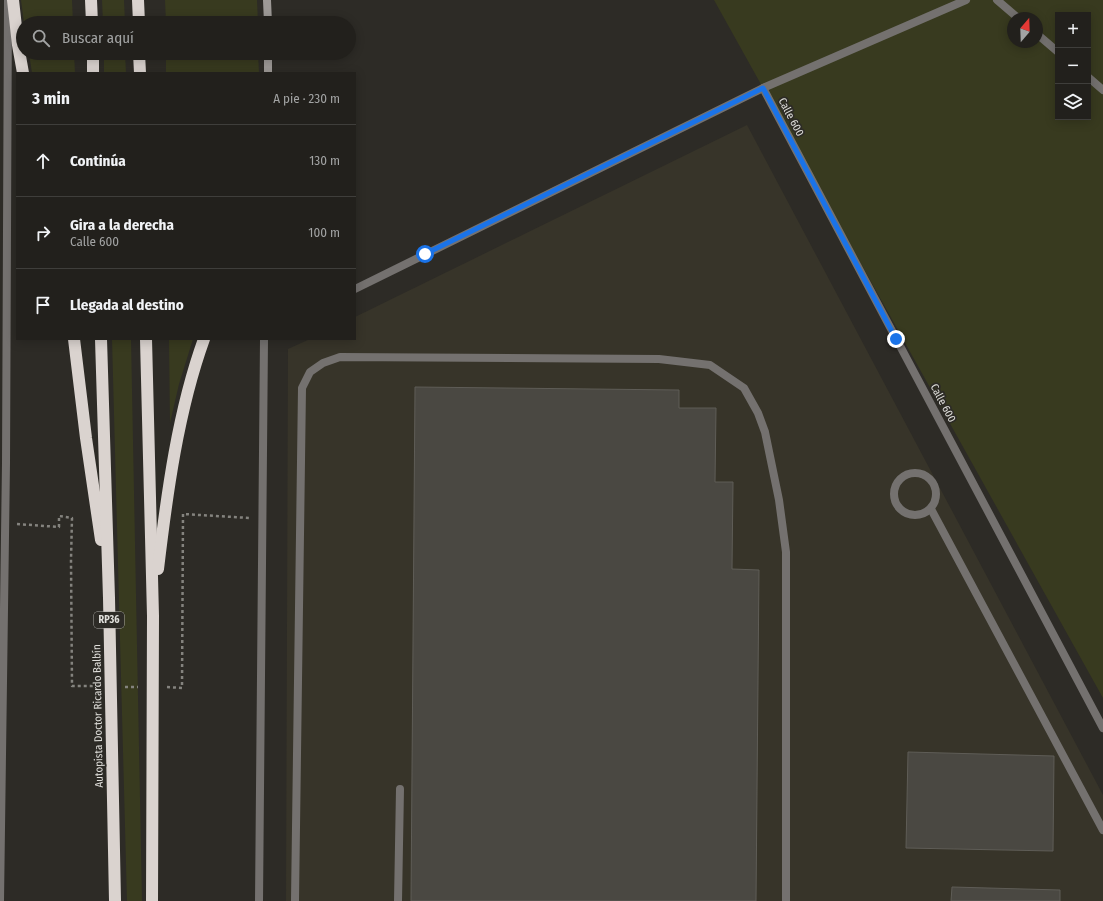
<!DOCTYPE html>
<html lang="es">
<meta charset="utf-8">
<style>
body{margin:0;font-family:"Fira Sans Condensed",sans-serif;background:#2a2825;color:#f1f3f6}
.controls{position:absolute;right:12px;top:12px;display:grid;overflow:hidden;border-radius:0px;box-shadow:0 2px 10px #0003}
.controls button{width:36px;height:36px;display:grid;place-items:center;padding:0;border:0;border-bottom:1px solid #3f3e3b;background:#22201c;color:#f1f3f6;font:20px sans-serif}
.compass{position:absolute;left:1007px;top:12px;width:36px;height:36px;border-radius:50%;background:#22201c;box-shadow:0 2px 10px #0003;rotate:19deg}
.stop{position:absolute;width:12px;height:12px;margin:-9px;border:3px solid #1a73e8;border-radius:50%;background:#fff}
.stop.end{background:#1a73e8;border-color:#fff;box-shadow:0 1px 4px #0008}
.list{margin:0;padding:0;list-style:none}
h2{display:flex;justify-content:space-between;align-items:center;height:52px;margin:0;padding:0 16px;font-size:17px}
h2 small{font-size:13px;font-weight:400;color:#a2a3a3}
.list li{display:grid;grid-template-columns:26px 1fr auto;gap:12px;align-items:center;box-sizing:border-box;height:72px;padding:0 16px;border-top:1px solid #3f3e3b}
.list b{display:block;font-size:15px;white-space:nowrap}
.list p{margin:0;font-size:13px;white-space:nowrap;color:#a2a3a3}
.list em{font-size:13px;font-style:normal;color:#a2a3a3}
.icon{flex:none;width:22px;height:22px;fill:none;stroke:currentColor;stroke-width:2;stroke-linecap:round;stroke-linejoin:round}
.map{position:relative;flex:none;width:1103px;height:901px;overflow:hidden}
.search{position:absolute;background:#22201c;box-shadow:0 2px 10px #0003;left:16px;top:16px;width:340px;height:44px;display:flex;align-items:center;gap:10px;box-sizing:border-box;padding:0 14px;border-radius:22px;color:#a2a3a3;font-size:15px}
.panel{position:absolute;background:#22201c;box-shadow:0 2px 10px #0003;left:16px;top:72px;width:340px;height:268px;border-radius:0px}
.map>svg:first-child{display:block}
</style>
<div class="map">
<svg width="1103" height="901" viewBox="0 0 1103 901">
<rect width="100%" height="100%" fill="#2d2b26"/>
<!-- built -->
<path fill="#373429" d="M747,125L1103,795V901H286L288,349L310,339H355V317Z"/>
<!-- green -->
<g fill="#383a1f" fill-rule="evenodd">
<path d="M21,0H72L73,23H24Z"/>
<path d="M102,0H124L125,23H103Z"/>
<path d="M165,0H257L258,23H166Z"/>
<path d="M714,0H1103V698ZM1058,15H1088V117H1058ZM1013,18H1037V42H1013Z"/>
<path d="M29,53H74L75,73H32Z"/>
<path d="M104,53H125L126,73H104Z"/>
<path d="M166,53H258L259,73H166Z"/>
<path d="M112,339H131L142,901H127Z"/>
<path d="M169,339H193L179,384L170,423Z"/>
</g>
<!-- building -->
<g fill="#4a4842" stroke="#5f5d57">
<path d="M415,387L679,390V408H716L715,482H733L732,569L759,570L756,901H411Z"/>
<path d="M908,752L1054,756L1053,851L906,848Z"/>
<path d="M952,887L1060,890V901H951Z"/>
</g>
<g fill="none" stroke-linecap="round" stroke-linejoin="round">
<!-- path -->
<g stroke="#84837e" stroke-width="2.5" stroke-dasharray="3 3" stroke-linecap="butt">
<path d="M17,524L59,527V516L72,518L71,560L72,686H96"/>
<path d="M125,687H138"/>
<path d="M167,687L182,688L183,514L250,518"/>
</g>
<!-- service -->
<g stroke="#74716f" stroke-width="8">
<circle cx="915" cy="494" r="21"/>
<path d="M931,509L1103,830"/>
<path d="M295,901L302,388L310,372L323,363L340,357L659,359L710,365L744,388L758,413L765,432L779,500L786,552V901"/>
<path d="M398,901L400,789"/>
</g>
<!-- minor -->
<g stroke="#74716f" stroke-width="8">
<path d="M997,0L1018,18"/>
<path d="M1037,34L1058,52"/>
<path d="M1088,77L1103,90"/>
<path d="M763,88L1103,728"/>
<path d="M355,289L763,88L966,0"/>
</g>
<!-- tertiary -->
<g stroke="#74716f" stroke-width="8">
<path d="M0,901L6,463L8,0"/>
<path d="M259,901L264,339"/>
</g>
<!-- secondary -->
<g stroke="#9d9996" stroke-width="8">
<path d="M267,0L268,23"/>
<path d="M268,73V53"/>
</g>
<!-- motorway -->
<g stroke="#dad3cf" stroke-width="12">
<path d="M13,0L18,45L23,73"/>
<path d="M91,0L92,23"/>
<path d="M138,0L139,23"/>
<path d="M93,53V73"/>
<path d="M139,53L140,73"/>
<path d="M74,339L86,438L101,540"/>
<path d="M101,339L109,598L115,901"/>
<path d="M146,339L153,616L152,901"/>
<path d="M158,569C167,493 178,411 204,339"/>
</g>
</g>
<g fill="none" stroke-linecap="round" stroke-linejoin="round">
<!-- route -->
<path stroke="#1a73e8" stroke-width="5" d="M425,254L763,88L896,339"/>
</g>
<g text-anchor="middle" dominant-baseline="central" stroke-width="3.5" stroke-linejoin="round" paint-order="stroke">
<!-- shield labels -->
<rect fill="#2d2b26" stroke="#abaaa5" stroke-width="1" x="94" y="612" width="30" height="16" rx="3"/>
<g font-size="10" font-weight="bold" fill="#e1e0dc">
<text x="109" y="620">RP36</text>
</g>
<!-- street labels -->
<g font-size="11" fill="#e1e0dc" stroke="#2d2b26">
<text transform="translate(791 117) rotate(62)">Calle 600</text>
<text transform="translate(943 403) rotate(62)">Calle 600</text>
<text transform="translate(98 716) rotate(-91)">Autopista Doctor Ricardo Balbín</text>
</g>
</g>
</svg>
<div class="controls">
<button>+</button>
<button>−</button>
<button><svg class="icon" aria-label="layers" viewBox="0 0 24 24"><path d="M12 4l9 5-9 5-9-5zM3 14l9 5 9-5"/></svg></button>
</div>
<svg class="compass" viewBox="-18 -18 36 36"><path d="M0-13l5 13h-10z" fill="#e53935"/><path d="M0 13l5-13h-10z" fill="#a2a3a3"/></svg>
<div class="stop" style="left:425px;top:254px"></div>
<div class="stop end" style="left:896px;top:339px"></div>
<div class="search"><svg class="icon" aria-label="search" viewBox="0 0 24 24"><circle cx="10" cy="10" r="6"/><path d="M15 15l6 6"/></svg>Buscar aquí</div>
<section class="panel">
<h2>3 min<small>A pie · 230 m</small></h2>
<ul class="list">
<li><svg class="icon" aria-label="ahead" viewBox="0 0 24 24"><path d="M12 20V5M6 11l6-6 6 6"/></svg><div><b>Continúa</b></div><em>130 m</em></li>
<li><svg class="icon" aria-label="right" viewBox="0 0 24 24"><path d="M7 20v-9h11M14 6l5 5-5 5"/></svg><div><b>Gira a la derecha</b><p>Calle 600</p></div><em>100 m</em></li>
<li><svg class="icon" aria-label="arrive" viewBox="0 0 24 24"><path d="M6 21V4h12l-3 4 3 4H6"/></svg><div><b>Llegada al destino</b></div></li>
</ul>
</section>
</div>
